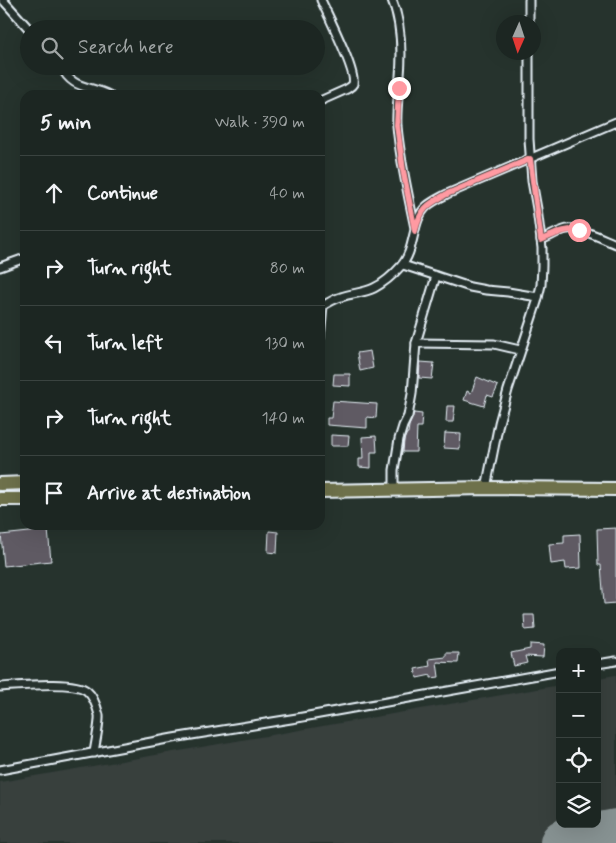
<!DOCTYPE html>
<meta charset="utf-8">
<style>
body{margin:0;font-family:Mynerve,sans-serif;background:#252e2a;color:#f1f3f6}
.controls{position:absolute;right:15px;bottom:15px;display:grid;overflow:hidden;border-radius:10px;box-shadow:0 5px 20px #0002}
.controls button{width:45px;height:45px;display:grid;place-items:center;padding:0;border:0;border-bottom:1px solid #3a4340;background:#1c2622;color:#f1f3f6;font:25px sans-serif}
.compass{position:absolute;left:496px;top:15px;width:45px;height:45px;border-radius:50%;background:#1c2622;box-shadow:0 5px 20px #0002;rotate:183deg}
.stop{position:absolute;width:15px;height:15px;margin:-11px;border:4px solid #ff9aa2;border-radius:50%;background:#fff}
.stop.end{background:#ff9aa2;border-color:#fff;box-shadow:0 1px 5px #0008}
.list{margin:0;padding:0;list-style:none}
h2{display:flex;justify-content:space-between;align-items:center;height:65px;margin:0;padding:0 20px;font-size:21px}
h2 small{font-size:16px;font-weight:400;color:#a0a5a5}
.list li{display:grid;grid-template-columns:32px 1fr auto;gap:15px;align-items:center;box-sizing:border-box;height:75px;padding:0 20px;border-top:1px solid #3a4340}
.list b{display:block;font-size:19px;white-space:nowrap}
.list em{font-size:16px;font-style:normal;color:#a0a5a5}
.icon{flex:none;width:28px;height:28px;fill:none;stroke:currentColor;stroke-width:2;stroke-linecap:round;stroke-linejoin:round}
.map{position:relative;flex:none;width:616px;height:843px;overflow:hidden}
.search{position:absolute;background:#1c2622;box-shadow:0 5px 20px #0002;left:20px;top:20px;width:305px;height:55px;display:flex;align-items:center;gap:12px;box-sizing:border-box;padding:0 18px;border-radius:28px;color:#a0a5a5;font-size:19px}
.panel{position:absolute;background:#1c2622;box-shadow:0 5px 20px #0002;left:20px;top:90px;width:305px;height:440px;border-radius:15px}
.map>svg:first-child{display:block}
</style>
<div class="map">
<svg width="616" height="843" viewBox="0 0 616 843">
<rect width="100%" height="100%" fill="#26332d"/>
<filter id="ink" filterUnits="userSpaceOnUse"><feTurbulence type="fractalNoise" baseFrequency=".02" numOctaves="2"/><feDisplacementMap in="SourceGraphic" scale="10" xChannelSelector="R" yChannelSelector="G"/><feConvolveMatrix kernelMatrix="1 2 1 2 8 2 1 2 1" color-interpolation-filters="sRGB"/></filter>
<g filter="url(#ink)">
<!-- built -->
<path fill="#373f3d" d="M616,675V843H0V782L560,685V824H597V678Z"/>
<g fill="none" stroke-linecap="round" stroke-linejoin="round">
<!-- runway -->
<path stroke="#879292" stroke-width="48" d="M564,843L616,833"/>
</g>
<!-- building -->
<g fill="#5f5a63" stroke="#e8f1f8">
<path d="M370,351L373,368L360,371L357,353Z"/>
<path d="M420,362L434,363L432,379L419,378Z"/>
<path d="M334,374H350V386L333,385Z"/>
<path d="M477,377L498,386L493,397L487,395L484,406L464,400L467,391L471,393Z"/>
<path d="M333,401L377,404L376,418L367,417V428L327,425V418H331Z"/>
<path d="M447,406H455L453,422H446Z"/>
<path d="M414,413L422,414L421,427H417L416,452H403L404,440L407,433H408L409,426Z"/>
<path d="M445,433L461,434L460,449L444,448Z"/>
<path d="M331,435L349,436L348,446H331Z"/>
<path d="M376,436L377,452H371V468L359,467V459H363L362,437Z"/>
<path d="M616,528V603L604,604L601,565H598L597,529Z"/>
<path d="M48,530L51,561L4,566L1,535Z"/>
<path d="M269,531L278,532L277,553L268,552Z"/>
<path d="M580,534L581,568L566,569L565,562L551,564L549,544L564,543V535Z"/>
<path d="M524,615H534L535,629L525,630Z"/>
<path d="M530,644L544,645L543,657L525,656L527,663L514,666L511,653L530,649Z"/>
<path d="M446,653H459L458,663L437,662L439,677L431,678V675L417,678L415,669L430,666L429,659L446,657Z"/>
</g>
<g fill="none" stroke-linecap="round" stroke-linejoin="round">
<!-- street casing -->
<g stroke="#e8f1f8" stroke-width="11">
<g id="street">
<path d="M3,0L29,29"/>
<path d="M392,0C401,22 402,52 400,76C399,92 396,109 397,126C400,160 408,194 415,228"/>
<path d="M529,22V0"/>
<path d="M61,66C72,90 89,85 109,95"/>
<path d="M320,101L347,89C350,87 352,86 353,84C357,73 327,13 321,0"/>
<path d="M541,240C549,237 558,231 567,229C580,227 603,239 616,244"/>
<path d="M403,265L470,287L486,290L508,292L538,297"/>
<path d="M0,267L25,258"/>
<path d="M320,307C327,304 333,299 341,297C352,293 364,293 374,288C384,283 394,274 401,266C416,250 411,220 427,206C433,201 440,198 447,194L616,122"/>
<path d="M320,338L323,306"/>
<path d="M416,343L494,344L520,350"/>
<path d="M486,488L499,423L508,390L537,302L541,285L542,266V248L537,209L532,181L529,139V52"/>
<path d="M394,490V470L399,439L403,426L408,416L412,394L416,343L436,276"/>
<path d="M597,664L616,661"/>
<path d="M0,687C18,686 75,680 87,691C93,696 97,707 99,715C100,723 95,744 94,753"/>
<path d="M0,770L173,738L297,718L560,671"/>
</g>
</g>
<!-- highway casing -->
<g stroke="#e8f1f8" stroke-width="16">
<g id="highway">
<path d="M0,484L25,483"/>
<path d="M320,491L486,488L616,489"/>
<path d="M0,499H25"/>
</g>
</g>
<!-- street -->
<use href="#street" stroke="#26332d" stroke-width="7"/>
<!-- highway -->
<use href="#highway" stroke="#6e714b" stroke-width="12"/>
</g>
</g>
<g fill="none" stroke-linecap="round" stroke-linejoin="round" filter="url(#ink)">
<!-- route -->
<path stroke="#ff9aa2" stroke-width="6" d="M399,88L397,125L403,170L415,231C421,208 427,205 447,194L530,159L541,240C554,235 565,228 579,230"/>
</g>
</svg>
<div class="controls">
<button>+</button>
<button>−</button>
<button><svg class="icon" aria-label="locate" viewBox="0 0 24 24"><circle cx="12" cy="12" r="6"/><path d="M12 2v4M12 18v4M2 12h4M18 12h4"/></svg></button>
<button><svg class="icon" aria-label="layers" viewBox="0 0 24 24"><path d="M12 4l9 5-9 5-9-5zM3 14l9 5 9-5"/></svg></button>
</div>
<svg class="compass" viewBox="-18 -18 36 36"><path d="M0-13l5 13h-10z" fill="#e53935"/><path d="M0 13l5-13h-10z" fill="#a0a5a5"/></svg>
<div class="stop" style="left:579px;top:230px"></div>
<div class="stop end" style="left:399px;top:88px"></div>
<div class="search"><svg class="icon" aria-label="search" viewBox="0 0 24 24"><circle cx="10" cy="10" r="6"/><path d="M15 15l6 6"/></svg>Search here</div>
<section class="panel">
<h2>5 min<small>Walk · 390 m</small></h2>
<ul class="list">
<li><svg class="icon" aria-label="ahead" viewBox="0 0 24 24"><path d="M12 20V5M6 11l6-6 6 6"/></svg><div><b>Continue</b></div><em>40 m</em></li>
<li><svg class="icon" aria-label="right" viewBox="0 0 24 24"><path d="M7 20v-9h11M14 6l5 5-5 5"/></svg><div><b>Turn right</b></div><em>80 m</em></li>
<li><svg class="icon" aria-label="left" viewBox="0 0 24 24"><path d="M17 20v-9H6M10 6l-5 5 5 5"/></svg><div><b>Turn left</b></div><em>130 m</em></li>
<li><svg class="icon" aria-label="right" viewBox="0 0 24 24"><path d="M7 20v-9h11M14 6l5 5-5 5"/></svg><div><b>Turn right</b></div><em>140 m</em></li>
<li><svg class="icon" aria-label="arrive" viewBox="0 0 24 24"><path d="M6 21V4h12l-3 4 3 4H6"/></svg><div><b>Arrive at destination</b></div></li>
</ul>
</section>
</div>
